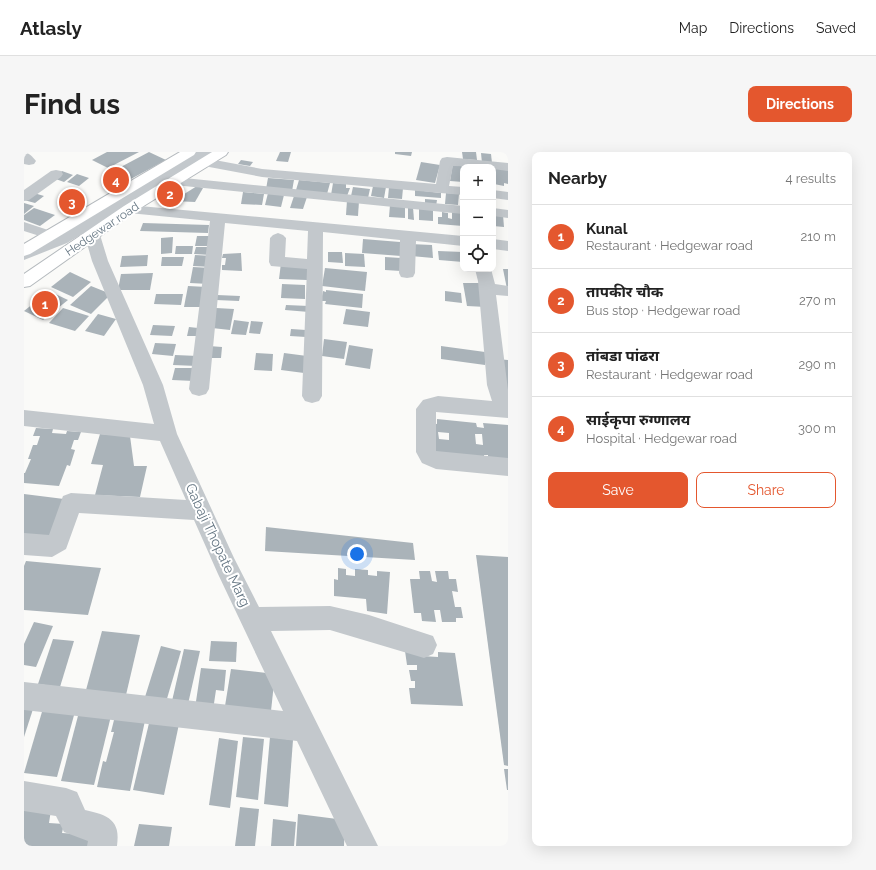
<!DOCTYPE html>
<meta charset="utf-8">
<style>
body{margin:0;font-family:Raleway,"Noto Sans Devanagari",sans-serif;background:#f6f6f6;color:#222}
.controls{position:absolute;right:12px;top:12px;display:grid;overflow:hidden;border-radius:8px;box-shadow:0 4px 16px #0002}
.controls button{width:36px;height:36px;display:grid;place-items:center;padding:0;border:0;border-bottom:1px solid #e0e0e0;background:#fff;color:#222;font:20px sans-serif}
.you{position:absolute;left:333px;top:402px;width:14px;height:14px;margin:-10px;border:3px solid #fff;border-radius:50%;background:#1a73e8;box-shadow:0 0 0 6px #1a73e833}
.badge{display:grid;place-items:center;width:26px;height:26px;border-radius:50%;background:#e4572e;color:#fff;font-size:13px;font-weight:700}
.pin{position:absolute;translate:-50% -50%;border:2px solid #fff;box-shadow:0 1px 4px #0006}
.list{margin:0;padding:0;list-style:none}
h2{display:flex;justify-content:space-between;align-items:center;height:52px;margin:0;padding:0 16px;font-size:17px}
h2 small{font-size:13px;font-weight:400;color:#767676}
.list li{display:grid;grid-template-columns:26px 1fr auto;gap:12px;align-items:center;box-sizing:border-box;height:64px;padding:0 16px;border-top:1px solid #e0e0e0}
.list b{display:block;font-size:15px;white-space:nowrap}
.list p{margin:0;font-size:13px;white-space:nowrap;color:#767676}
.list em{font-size:13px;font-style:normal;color:#767676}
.actions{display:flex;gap:8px;padding:12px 16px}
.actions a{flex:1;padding:9px 0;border:1px solid #e4572e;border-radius:8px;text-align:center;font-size:14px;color:#e4572e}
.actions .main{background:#e4572e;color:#fff}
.icon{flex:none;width:22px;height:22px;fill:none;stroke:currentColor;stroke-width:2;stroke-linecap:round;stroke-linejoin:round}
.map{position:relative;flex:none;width:484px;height:694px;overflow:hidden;border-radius:8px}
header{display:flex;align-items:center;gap:24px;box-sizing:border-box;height:56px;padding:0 20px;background:#fff;border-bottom:1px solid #e0e0e0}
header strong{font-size:19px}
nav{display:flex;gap:22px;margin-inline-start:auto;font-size:14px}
.intro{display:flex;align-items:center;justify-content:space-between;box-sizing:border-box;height:96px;padding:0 24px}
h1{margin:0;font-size:28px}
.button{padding:10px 18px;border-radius:8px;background:#e4572e;color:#fff;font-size:14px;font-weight:700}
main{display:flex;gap:24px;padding:0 24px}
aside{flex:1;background:#fff;border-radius:8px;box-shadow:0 4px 16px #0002}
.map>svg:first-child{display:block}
</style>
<header>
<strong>Atlasly</strong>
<nav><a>Map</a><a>Directions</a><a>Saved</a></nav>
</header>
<div class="intro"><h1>Find us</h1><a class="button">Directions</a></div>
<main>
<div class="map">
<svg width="484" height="694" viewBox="0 0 484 694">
<rect width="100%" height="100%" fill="#fafaf8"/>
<!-- building -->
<g fill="#aab3b9" fill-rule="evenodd">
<path d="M83,0H115L84,16L68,8Z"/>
<path d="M125,0L142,8L105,28L100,26L95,29L85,25L97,18L93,17Z"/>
<path d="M256,0H267L264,10L252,9Z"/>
<path d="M371,0H388L387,4L371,2Z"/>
<path d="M438,0H452L453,8L439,7Z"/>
<path d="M457,1L467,2L468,11H458Z"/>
<path d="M217,8L229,10L226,14L214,12Z"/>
<path d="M397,10L416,13L411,31L392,28Z"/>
<path d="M429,11L448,13V15H439V30L426,29Z"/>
<path d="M469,16L484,17V32L480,31V34L470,32L469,25L472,26L471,22H469Z"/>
<path d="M38,19L49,23L40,30L29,26Z"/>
<path d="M53,22L65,26L55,34L43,30Z"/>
<path d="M244,26L270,28L268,39L242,37Z"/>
<path d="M275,28L306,31L303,42L272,38Z"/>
<path d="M309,31L322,32V36H326L323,44L307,43Z"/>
<path d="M173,34L179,36L171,50L149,49Z"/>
<path d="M349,34L362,35L360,46L347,44Z"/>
<path d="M329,35L346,37L344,46L327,44Z"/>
<path d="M365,35L379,36L378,47L364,46Z"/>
<path d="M391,38L417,41V46L391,44Z"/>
<path d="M219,40L240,42L238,53L217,52Z"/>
<path d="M10,41L20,44L11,51L0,48Z"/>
<path d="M244,41L260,43L257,55L241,53Z"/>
<path d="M422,41L435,42L434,53L421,52Z"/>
<path d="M270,44L283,45L279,57L266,56Z"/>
<path d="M401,47L413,48L412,54L401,52Z"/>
<path d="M323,48L335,49L334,64L322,63Z"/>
<path d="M0,51L10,54L0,62Z"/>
<path d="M366,53L381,54V66L365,65Z"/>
<path d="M384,54L389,55L390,68L384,67Z"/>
<path d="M395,55L409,56V69L395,68Z"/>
<path d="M10,56L31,63L16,74L0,68V63Z"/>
<path d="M418,60L424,61V66L428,67V60L439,61V74L414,72V65H418Z"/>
<path d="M469,62L479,63L480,75L469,74Z"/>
<path d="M119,71L185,73L184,81L116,79Z"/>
<path d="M173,84H188L186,94H171Z"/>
<path d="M149,85L148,101L137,102V86Z"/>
<path d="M339,87L376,90L377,104L338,101Z"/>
<path d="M386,92L408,93L409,106L387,104Z"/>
<path d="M152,94H169L168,102H151Z"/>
<path d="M172,95H189L187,103L170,102Z"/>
<path d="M414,99L439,100V110L415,108Z"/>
<path d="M304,100H318L319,111L304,110Z"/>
<path d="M217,101L218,119L198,118V113H201L202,106H198L199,102Z"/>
<path d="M321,101L340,102L341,115L321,114Z"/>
<path d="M124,103L123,114L96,115L98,104Z"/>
<path d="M171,103L189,104L188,115L169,114Z"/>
<path d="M138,105H160L158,114H137Z"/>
<path d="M361,105L377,106V119L361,118Z"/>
<path d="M257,111L284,113L283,128L255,127Z"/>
<path d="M169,115L187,116L185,132L166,131Z"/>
<path d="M301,116L343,120L341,139L298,134Z"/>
<path d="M479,117H484V137H483Z"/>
<path d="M46,120L67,130L49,145L27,135Z"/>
<path d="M129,121L126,138H94L97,122Z"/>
<path d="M439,131H456L462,155L443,154Z"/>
<path d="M258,132L281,133V147L257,146Z"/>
<path d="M67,134L87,142L67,162L46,153Z"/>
<path d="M164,134L183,135L182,155H160Z"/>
<path d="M302,138L339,142L338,156L301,152L302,149H297L299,139L302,140Z"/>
<path d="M25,139L44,148L19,168L0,159Z"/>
<path d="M421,139L437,141L438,151L421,149Z"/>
<path d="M132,142H159L157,153L130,152Z"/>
<path d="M193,143L216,144L215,149L192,148Z"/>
<path d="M262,153L285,154V160L261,158Z"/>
<path d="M39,156L65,164L51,179L25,171Z"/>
<path d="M192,156L210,157L206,178L188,176Z"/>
<path d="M322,157L346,160L344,175L319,172Z"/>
<path d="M74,162L92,167L80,184L61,179Z"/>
<path d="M210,168L225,170L222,183L207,182Z"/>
<path d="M227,169L239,170L236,182L225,181Z"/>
<path d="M129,173L151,174L148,184L126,183Z"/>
<path d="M165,175L174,176L172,184H163Z"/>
<path d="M267,177L282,178V185L266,184Z"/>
<path d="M300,187L323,190L320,207L298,204Z"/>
<path d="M131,191L152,192L149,204L128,202Z"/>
<path d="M325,193L349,197L346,217L321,213Z"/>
<path d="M185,194L198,195L197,206H184Z"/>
<path d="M417,194L461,200V213L417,207Z"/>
<path d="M232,201L249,202L248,219L230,218Z"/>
<path d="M260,201L283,204L280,221L257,218Z"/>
<path d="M151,203L174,204L173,214L149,213Z"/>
<path d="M472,207L484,208V240Z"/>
<path d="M151,216H172L170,229L148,228Z"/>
<path d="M413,267L452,271L453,275L460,276L459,271L484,273V309L464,307V303H460V307L406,301L405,271L413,272ZM414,280L425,281V288L415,287ZM451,282H458L459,293L452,292Z"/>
<path d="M12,276L29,277L28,281L42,282L43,279L57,280L54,288H50L47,297L51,298L46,314L43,313L35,334L0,331V321H1L7,307H4L9,293H13L16,284H9Z"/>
<path d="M76,282L106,284L110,314H123L116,345L71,343L79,313L67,312Z"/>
<path d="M0,342L40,347L26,387L0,386Z"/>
<path d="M242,375L389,391L391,408L241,399Z"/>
<path d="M452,403L484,405V614L480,613Z"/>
<path d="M2,409L77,416L64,463L0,458V414Z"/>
<path d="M314,416L322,417V423L331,424V417L344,418V423L353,424V419L366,420L363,462L343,459L342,447L310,444V427L314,428Z"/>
<path d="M395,419H406L408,429L413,430L411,419H424L425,427H432L434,440L428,439L431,455H437L439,466H432V470H418L416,458H410L412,470L398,469L397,461H390L386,427H396Z"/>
<path d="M10,470L29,474L12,515L0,513V492Z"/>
<path d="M78,479L116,483L102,543L62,538Z"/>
<path d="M29,487L50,489L36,535L14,532Z"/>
<path d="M187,489L213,490L212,510L185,509Z"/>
<path d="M137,494L157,499L142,550L121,545Z"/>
<path d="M160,497L176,499L164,552L148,549Z"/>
<path d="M381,499L398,504L414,505V500L431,501L439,554L387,552L385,536H391V529H387L385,518H393V513H383Z"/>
<path d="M177,516L202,518L200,539L192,538L189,558L171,556Z"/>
<path d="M207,517L251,522L247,559L201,554Z"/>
<path d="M0,553L10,554L0,585Z"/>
<path d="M20,553L52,556L33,625L0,621Z"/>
<path d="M55,560L87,564L70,633L37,629Z"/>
<path d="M92,560L122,564L106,639L73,635L79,609L82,610L90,580H87Z"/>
<path d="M126,567L155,572L140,643L109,638Z"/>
<path d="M219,585L240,587L234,648L212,645Z"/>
<path d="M246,585L269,588L264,655L240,652Z"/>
<path d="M195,586L214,589L206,656L185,653Z"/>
<path d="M480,617H484V638H483Z"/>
<path d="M216,655L235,657L231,694H211Z"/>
<path d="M0,657L27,658L25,671L40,672L38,681L69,683L66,694H0Z"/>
<path d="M274,662L321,668L320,694H272Z"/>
<path d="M249,667L272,670L270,694H247Z"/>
<path d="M115,672L148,675L145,694H110Z"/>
</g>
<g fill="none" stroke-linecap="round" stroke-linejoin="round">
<!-- major casing -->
<g stroke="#b5babe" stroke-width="2">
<g id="major">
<path d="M156,0H172L170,3L6,102L0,104V92Z"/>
<path d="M188,0H204L202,3L110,60L6,134L0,135V122L100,54Z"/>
</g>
</g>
<!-- minor -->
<g fill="#c3c8cc" fill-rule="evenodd">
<path d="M0,0C5,1 8,4 12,9L10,12L5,13L0,12Z"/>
<path d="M172,0H188L180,6L238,17L412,32L416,9L418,6L423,5L484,11V19L469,17V15L429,14L425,34L439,35V43L238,25L180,14L175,13L174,10L150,25L439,54V62L150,33L145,32L143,29L105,53L439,84V94L392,89L391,121L389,125L383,126L377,125L375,121L376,88L299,80L298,244L295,249L288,251L281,249L278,244L283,117L247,114L245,110L246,86L249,83L254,81L259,83L262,86L261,105L283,107L284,79L201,71L185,237L182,242L175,244L168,242L165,237L186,69L105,61L100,60L98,57L73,73L84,109L139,233L153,282L210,406L235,455L306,454L345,463L409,484L413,493L409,502L400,506L306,478L247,479L354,694H323L273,589L0,558V530L259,559L194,422L170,368L55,361L42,397L28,405L0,403V381L25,383L39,344L47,341L162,348L136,289L0,274V258L130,272L119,233L68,109L60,81L43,91L0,108V96L25,87L0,79V70L30,80L33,83L31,85H33L58,70L56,61L58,58L63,57L68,58L70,62Z"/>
<path d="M32,18L37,19L39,22L37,25L5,48L0,49V38L27,19Z"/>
<path d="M469,38L484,40V48L469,46Z"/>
<path d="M469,56L484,58V66L469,64Z"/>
<path d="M469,87L484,89V99L469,97Z"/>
<path d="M451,117H467L471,132L484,134V144L472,143L484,238V266L412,260V299L484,306V324L412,317L398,311L392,300V257L399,248L414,244L468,249L463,233L454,129Z"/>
<path d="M0,629L42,636L53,640L61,658C84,663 97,668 93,694H63L64,689L40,680L32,664L0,659Z"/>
</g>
<!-- major -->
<use href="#major" fill="#fff" fill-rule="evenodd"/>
</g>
<g text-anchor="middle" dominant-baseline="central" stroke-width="4" stroke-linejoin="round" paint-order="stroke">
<!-- far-street labels -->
<g font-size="12" fill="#657683" stroke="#fff">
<text transform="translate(78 77) rotate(-34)">Hedgewar road</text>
</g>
<!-- street labels -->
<g font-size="14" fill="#657683" stroke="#fff">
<text transform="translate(194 393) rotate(65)">Gabaji Thopate Marg</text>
</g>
</g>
</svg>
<div class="controls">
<button>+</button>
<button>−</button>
<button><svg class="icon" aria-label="locate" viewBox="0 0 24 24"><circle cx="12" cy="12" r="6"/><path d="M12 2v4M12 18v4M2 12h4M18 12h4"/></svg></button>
</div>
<div class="you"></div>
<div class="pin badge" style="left:21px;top:152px">1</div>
<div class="pin badge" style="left:146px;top:42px">2</div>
<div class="pin badge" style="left:48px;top:50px">3</div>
<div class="pin badge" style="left:92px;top:28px">4</div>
</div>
<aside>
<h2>Nearby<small>4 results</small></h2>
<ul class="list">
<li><span class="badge">1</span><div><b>Kunal</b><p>Restaurant · Hedgewar road</p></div><em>210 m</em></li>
<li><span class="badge">2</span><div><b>तापकीर चौक</b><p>Bus stop · Hedgewar road</p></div><em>270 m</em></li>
<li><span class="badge">3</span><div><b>तांबडा पांढरा</b><p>Restaurant · Hedgewar road</p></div><em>290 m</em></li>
<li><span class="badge">4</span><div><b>साईकृपा रुग्णालय</b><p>Hospital · Hedgewar road</p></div><em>300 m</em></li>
</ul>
<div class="actions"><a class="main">Save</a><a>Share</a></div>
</aside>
</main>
